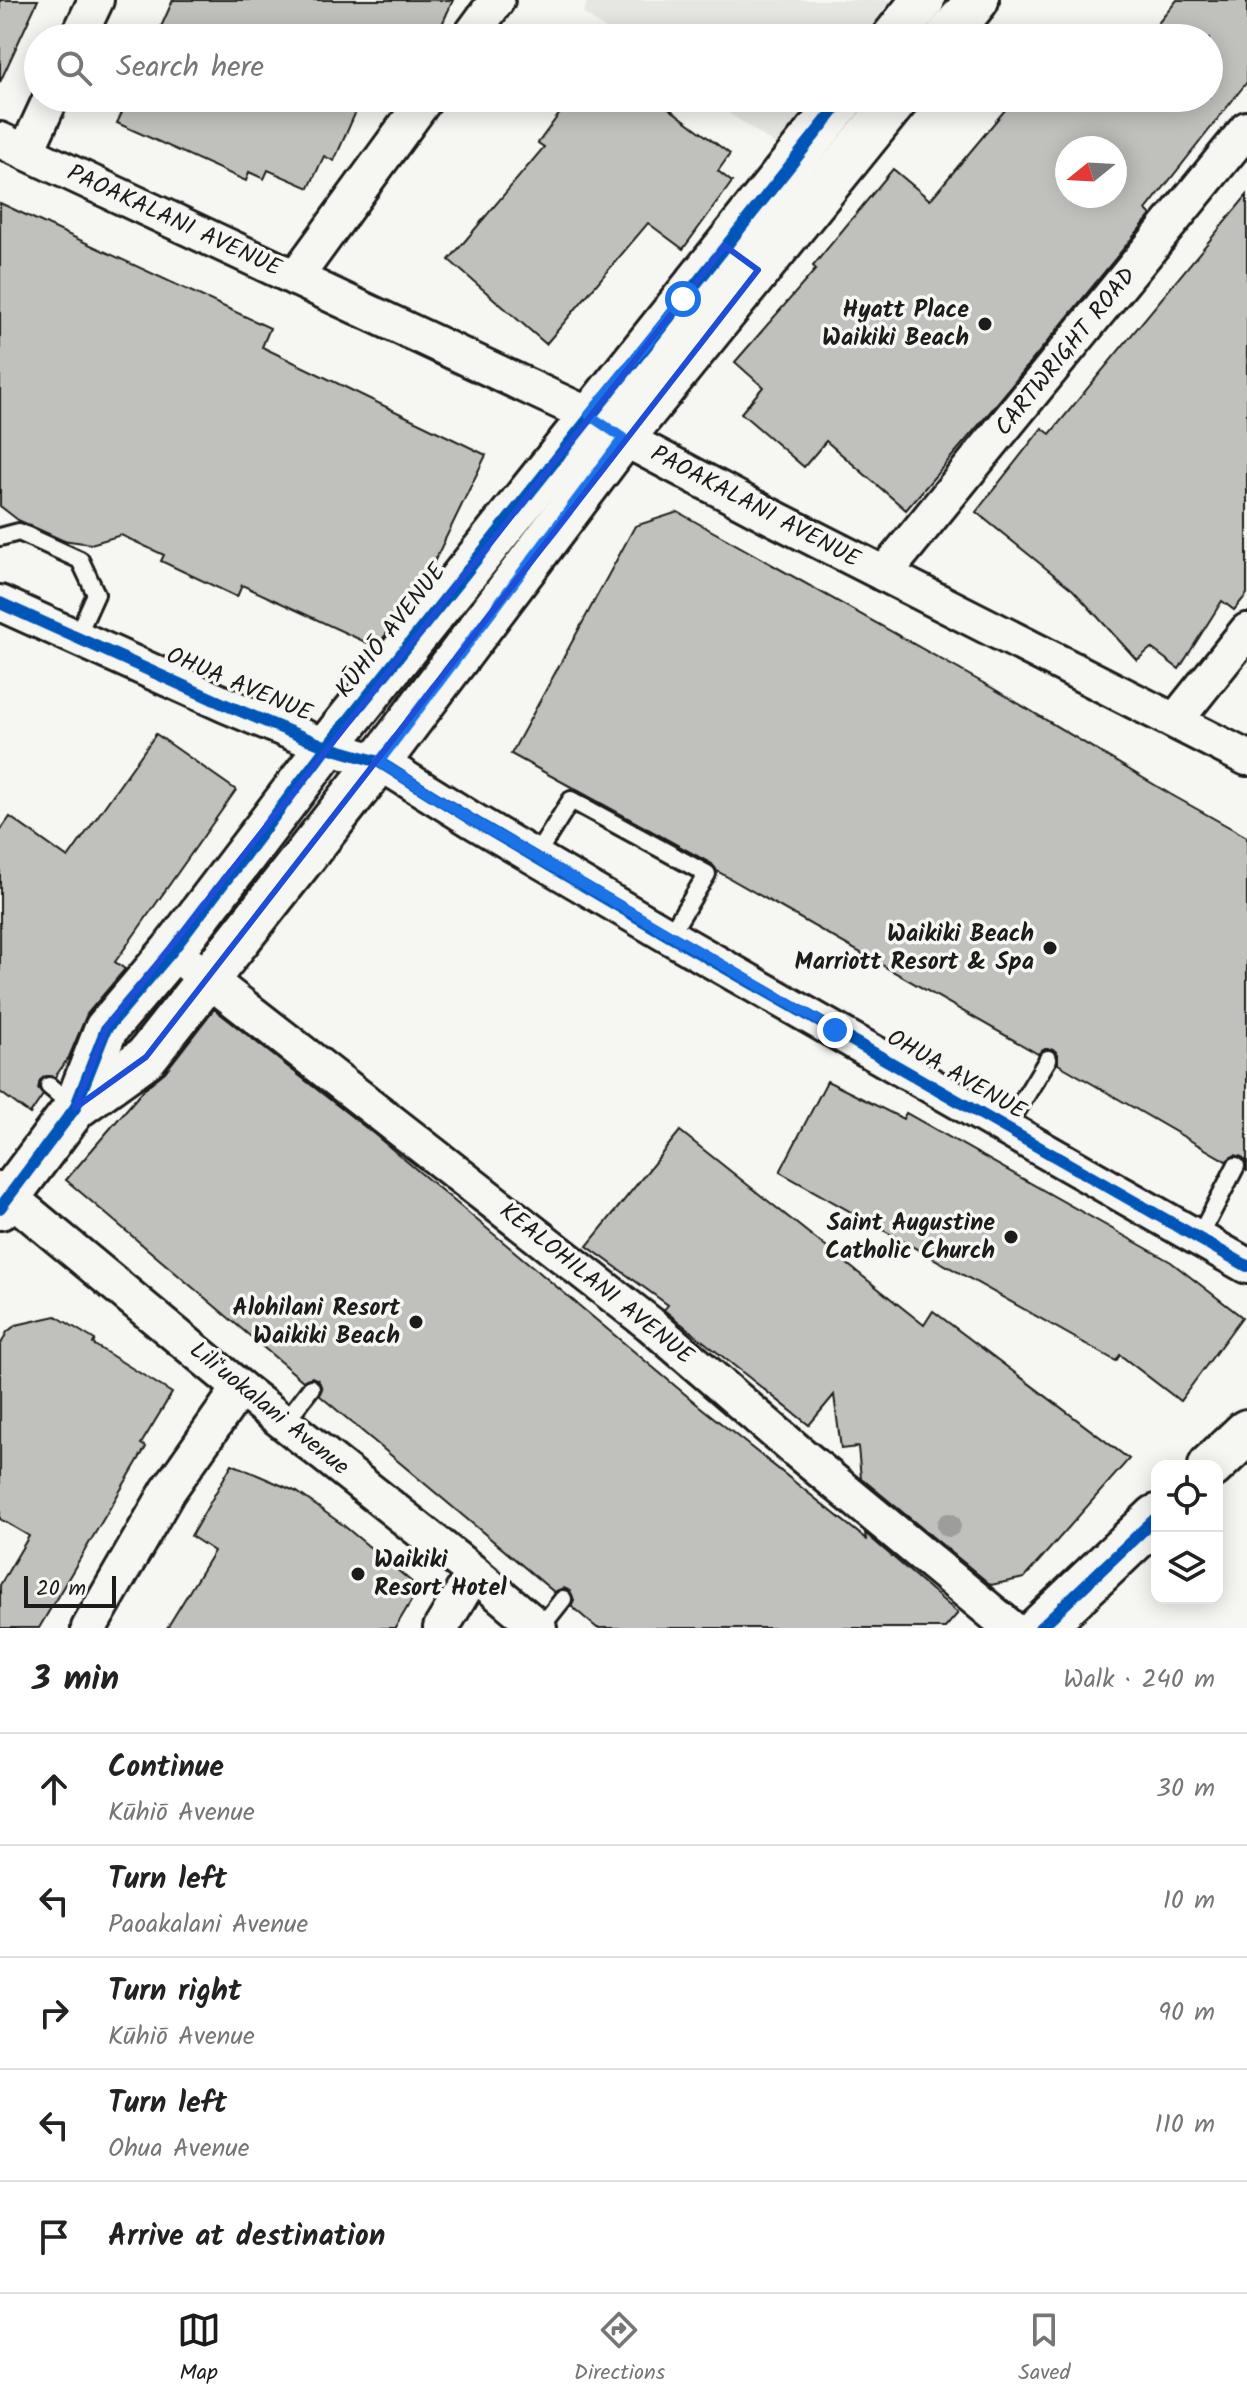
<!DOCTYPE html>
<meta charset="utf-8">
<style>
body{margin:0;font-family:Kalam,sans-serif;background:#f6f6f6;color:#222}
.controls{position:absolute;right:24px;bottom:24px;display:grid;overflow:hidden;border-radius:16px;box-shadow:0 4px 20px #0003}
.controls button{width:72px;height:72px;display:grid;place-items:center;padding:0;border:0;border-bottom:2px solid #e0e0e0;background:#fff;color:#222;font:40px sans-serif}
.compass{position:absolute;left:1055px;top:136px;width:72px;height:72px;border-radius:50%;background:#fff;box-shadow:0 4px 20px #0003;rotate:252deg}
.scale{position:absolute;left:24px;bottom:20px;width:92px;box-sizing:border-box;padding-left:8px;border:4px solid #1c1c1c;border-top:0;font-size:22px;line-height:28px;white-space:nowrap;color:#1c1c1c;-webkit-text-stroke:6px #f6f6f2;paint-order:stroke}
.stop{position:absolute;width:24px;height:24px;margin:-18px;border:6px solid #1a73e8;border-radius:50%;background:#fff}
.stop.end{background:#1a73e8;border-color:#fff;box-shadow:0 2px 8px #0008}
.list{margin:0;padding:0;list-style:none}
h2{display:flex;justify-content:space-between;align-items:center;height:104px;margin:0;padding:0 32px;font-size:34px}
h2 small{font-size:26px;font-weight:400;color:#767676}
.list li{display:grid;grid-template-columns:52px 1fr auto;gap:24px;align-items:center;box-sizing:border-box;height:112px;padding:0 32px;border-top:2px solid #e0e0e0}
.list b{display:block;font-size:30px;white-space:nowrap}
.list p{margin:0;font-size:26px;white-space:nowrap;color:#767676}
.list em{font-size:26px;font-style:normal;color:#767676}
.icon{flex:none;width:44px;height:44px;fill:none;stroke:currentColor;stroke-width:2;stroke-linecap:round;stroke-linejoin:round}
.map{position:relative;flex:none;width:1247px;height:1628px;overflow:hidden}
.search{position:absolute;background:#fff;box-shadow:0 4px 20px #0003;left:24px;right:24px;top:24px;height:88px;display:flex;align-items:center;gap:20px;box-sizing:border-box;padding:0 28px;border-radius:44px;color:#767676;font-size:30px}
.sheet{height:664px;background:#fff}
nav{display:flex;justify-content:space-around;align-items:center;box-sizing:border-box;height:112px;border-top:2px solid #e0e0e0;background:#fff;font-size:22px;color:#767676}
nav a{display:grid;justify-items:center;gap:4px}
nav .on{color:#1c1c1c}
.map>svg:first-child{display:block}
</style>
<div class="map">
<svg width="1247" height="1628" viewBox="0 0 1247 1628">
<rect width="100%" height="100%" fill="#f6f6f2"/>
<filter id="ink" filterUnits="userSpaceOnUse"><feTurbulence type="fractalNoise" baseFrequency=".0125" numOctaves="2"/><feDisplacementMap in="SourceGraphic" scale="16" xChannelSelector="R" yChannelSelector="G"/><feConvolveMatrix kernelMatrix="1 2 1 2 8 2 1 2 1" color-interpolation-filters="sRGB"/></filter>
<g filter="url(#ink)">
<!-- built -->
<g fill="#e6e6e2">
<path d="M588,0H899L869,38H619L583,13Z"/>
<path d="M707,98H822L782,149Z"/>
</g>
<!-- building -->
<g fill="#c0c0bd" stroke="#1c1c1c" stroke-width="2" fill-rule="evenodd">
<path d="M0,0H38L0,82Z"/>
<path d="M173,0H453L436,38H156Z"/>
<path d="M1177,0H1247V82L1146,210L1151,215L990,412L906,510L826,441L804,467L741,413L763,387L735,362L816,269L813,266L893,169L930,200L1015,98H1209V38H1146ZM1067,148H1115V196H1067Z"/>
<path d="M129,98H362L334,161L324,156L309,188L268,170L264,179L249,172L246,181L117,123Z"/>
<path d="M571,98H655L730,154L718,171L732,182L683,249L648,223L546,344L449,260L544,147L538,143Z"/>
<path d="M1247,195V594L1234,610L1222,601L1179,669L1151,648L1137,660L1073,590L976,512L1042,428L1050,434Z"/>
<path d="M0,203L270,328L262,347L486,455L420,591L376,647L242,585L237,597L161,561L164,555L121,535L91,544L62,540L18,520L0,506Z"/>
<path d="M678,512L994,689L1170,794L1247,837V1172L1246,1161L1242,1157L1235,1155L1226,1161L1058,1064V1054L1053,1049H1043L1038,1054L717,871L712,864L511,754L635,526Z"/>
<path d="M156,734L236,790L115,962L125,969L87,1014L69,1057L55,1077L46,1076L40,1080L38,1089L43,1095L30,1114L0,1092V831L10,817L68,858Z"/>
<path d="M214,1009L374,1134L698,1405L866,1539L865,1533L958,1613L945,1628H597L571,1606L574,1600L570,1591L564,1588L554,1592L319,1395L322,1389L318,1380L312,1377L303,1381L66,1180L145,1088L165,1072Z"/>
<path d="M827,1081L903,1119L906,1113L1171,1262L1242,1317L1180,1401L1120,1355L1116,1361L780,1172Z"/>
<path d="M680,1131L924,1325L933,1311L1129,1459L1024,1578L991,1585L861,1478L858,1447L841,1449L834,1395L809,1425L679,1322L664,1310L668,1305L587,1246Z"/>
<path d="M56,1316L95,1340L93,1344L172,1393L141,1444L146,1447L39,1628H0V1585L29,1536L0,1519V1346L7,1332L16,1325Z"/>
<path d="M232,1464L297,1492L343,1525L419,1588L395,1628H167L214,1551L191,1536Z"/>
</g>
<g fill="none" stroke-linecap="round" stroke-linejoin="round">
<!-- service casing -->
<g stroke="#1c1c1c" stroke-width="22">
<g id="service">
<path d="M0,537L19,532L80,560L96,594L76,638"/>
<path d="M535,857L571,800L707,874L669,936"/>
<path d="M49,1086L74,1107"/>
<path d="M1005,1130L1048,1059"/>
<path d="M1198,1239L1236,1166"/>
<path d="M285,1422L311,1388"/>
<path d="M540,1628L563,1599"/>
</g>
</g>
<!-- minor casing -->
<g stroke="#1c1c1c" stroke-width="40">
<g id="minor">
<path d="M78,38L96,0"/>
<path d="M469,38L497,0"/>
<path d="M0,140L589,415L623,438L772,517L1247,758"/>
<path d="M26,152L51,98"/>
<path d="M295,278L426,98"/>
<path d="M884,574L1247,129"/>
<path d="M0,603L226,705L327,747L379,762L472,820L669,936L1247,1266"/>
<path d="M1175,721L1247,631"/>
<path d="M172,951L650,1324L797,1451L1011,1628"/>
<path d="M0,1189L240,1388L474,1573L539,1628"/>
<path d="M89,1628L168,1491L240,1388"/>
<path d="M441,1628L474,1573"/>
</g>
</g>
<!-- tertiary casing -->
<g stroke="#1c1c1c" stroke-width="48">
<g id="tertiary">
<path d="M893,38L923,0"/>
<path d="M946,38L977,0"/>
<path d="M75,1108L146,1057L379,762L623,438L898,98"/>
<path d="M0,1208L75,1108L106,1029L172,951L327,747L844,98"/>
</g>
</g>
<!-- secondary casing -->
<g stroke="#1c1c1c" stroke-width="50">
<g id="secondary">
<path d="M1211,1466L1247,1432"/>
<path d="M1040,1628L1157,1517"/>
</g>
</g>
<!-- service -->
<use href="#service" stroke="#f6f6f2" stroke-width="16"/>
<!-- minor -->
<use href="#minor" stroke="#f6f6f2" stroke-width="34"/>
<!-- tertiary -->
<use href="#tertiary" stroke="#f6f6f2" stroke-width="42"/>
<!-- secondary -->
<use href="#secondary" stroke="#f6f6f2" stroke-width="44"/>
<!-- cycleway casing -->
<g stroke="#f6f6f2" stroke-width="17">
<g id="cycleway">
<path d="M0,603L226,705L327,747L379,762L472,820L669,936L1247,1266"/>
<path d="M0,1208L75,1108L106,1029L172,951L327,747L844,98"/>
<path d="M1040,1628L1157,1517"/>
</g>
</g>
<!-- cycleway -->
<use href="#cycleway" stroke="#0057b8" stroke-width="12"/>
</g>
<!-- trees -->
<circle fill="#9d9d9b" cx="949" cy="1525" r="12"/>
</g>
<g fill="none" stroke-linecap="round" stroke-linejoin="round" filter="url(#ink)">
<!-- route -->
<path stroke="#1a73e8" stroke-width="10" d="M683,299L589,415L623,438L379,762L472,820L835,1030"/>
</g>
<!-- marked area -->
<path fill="none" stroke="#1d4ed8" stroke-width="6" stroke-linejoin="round" d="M725,246L758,270L146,1057L75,1108L106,1029Z"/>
<!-- markers -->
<g fill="#1c1c1c" stroke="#f6f6f2" stroke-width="3">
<circle cx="985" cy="324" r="8"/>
<circle cx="1050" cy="948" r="8"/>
<circle cx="1011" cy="1237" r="8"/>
<circle cx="416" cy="1322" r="8"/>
<circle cx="358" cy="1574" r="8"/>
</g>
<g text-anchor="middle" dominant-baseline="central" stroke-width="7" stroke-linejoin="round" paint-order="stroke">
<!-- street labels -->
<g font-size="24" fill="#1c1c1c" stroke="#f6f6f2">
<text transform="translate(174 221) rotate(25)">PAOAKALANI AVENUE</text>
<text transform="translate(1066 352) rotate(-51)">CARTWRIGHT ROAD</text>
<text transform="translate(755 507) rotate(28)">PAOAKALANI AVENUE</text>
<text transform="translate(391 631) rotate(-52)">KŪHIŌ AVENUE</text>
<text transform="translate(239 685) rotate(23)">OHUA AVENUE</text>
<text transform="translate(956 1075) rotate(30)">OHUA AVENUE</text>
<text transform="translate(596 1284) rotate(39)">KEALOHILANI AVENUE</text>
<text transform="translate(269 1409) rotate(39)">Liliʻuokalani Avenue</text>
</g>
<!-- poi labels -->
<g font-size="24" font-weight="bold" fill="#1c1c1c" stroke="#f6f6f2" text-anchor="end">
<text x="969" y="310">Hyatt Place<tspan x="969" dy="28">Waikiki Beach</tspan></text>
<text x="1034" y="934">Waikiki Beach<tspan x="1034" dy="28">Marriott Resort &amp; Spa</tspan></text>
<text x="995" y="1223">Saint Augustine<tspan x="995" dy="28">Catholic Church</tspan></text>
<text x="400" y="1308">Alohilani Resort<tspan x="400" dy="28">Waikiki Beach</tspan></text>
<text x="374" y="1560" text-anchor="start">Waikiki<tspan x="374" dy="28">Resort Hotel</tspan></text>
</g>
</g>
</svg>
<div class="controls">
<button><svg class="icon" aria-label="locate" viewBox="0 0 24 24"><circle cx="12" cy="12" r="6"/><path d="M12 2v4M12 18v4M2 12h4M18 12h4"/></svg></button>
<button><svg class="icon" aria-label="layers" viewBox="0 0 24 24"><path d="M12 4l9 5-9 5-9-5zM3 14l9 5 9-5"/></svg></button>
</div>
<svg class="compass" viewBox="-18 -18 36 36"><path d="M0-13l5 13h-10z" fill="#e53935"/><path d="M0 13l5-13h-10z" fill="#767676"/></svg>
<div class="scale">20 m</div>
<div class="stop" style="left:683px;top:299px"></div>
<div class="stop end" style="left:835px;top:1030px"></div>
<div class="search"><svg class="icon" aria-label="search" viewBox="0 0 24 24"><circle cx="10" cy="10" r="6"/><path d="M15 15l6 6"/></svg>Search here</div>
</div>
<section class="sheet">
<h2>3 min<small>Walk · 240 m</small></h2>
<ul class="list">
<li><svg class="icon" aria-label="ahead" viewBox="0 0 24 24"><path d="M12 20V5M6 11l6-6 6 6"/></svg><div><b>Continue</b><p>Kūhiō Avenue</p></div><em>30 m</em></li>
<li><svg class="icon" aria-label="left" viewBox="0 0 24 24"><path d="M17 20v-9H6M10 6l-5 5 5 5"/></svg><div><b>Turn left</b><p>Paoakalani Avenue</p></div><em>10 m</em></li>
<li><svg class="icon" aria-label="right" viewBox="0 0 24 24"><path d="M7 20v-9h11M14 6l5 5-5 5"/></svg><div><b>Turn right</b><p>Kūhiō Avenue</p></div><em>90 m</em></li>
<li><svg class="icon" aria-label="left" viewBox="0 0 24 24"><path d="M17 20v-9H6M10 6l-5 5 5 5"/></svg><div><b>Turn left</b><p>Ohua Avenue</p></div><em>110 m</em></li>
<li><svg class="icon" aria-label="arrive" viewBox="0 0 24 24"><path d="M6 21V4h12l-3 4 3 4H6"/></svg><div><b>Arrive at destination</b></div></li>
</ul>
</section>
<nav>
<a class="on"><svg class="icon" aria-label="map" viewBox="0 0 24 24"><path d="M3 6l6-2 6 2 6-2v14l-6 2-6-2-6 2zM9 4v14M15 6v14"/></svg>Map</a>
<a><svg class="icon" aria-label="directions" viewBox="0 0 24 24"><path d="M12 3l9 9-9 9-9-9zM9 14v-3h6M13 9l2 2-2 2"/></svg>Directions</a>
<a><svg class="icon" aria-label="saved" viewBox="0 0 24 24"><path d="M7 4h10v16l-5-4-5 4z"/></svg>Saved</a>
</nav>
